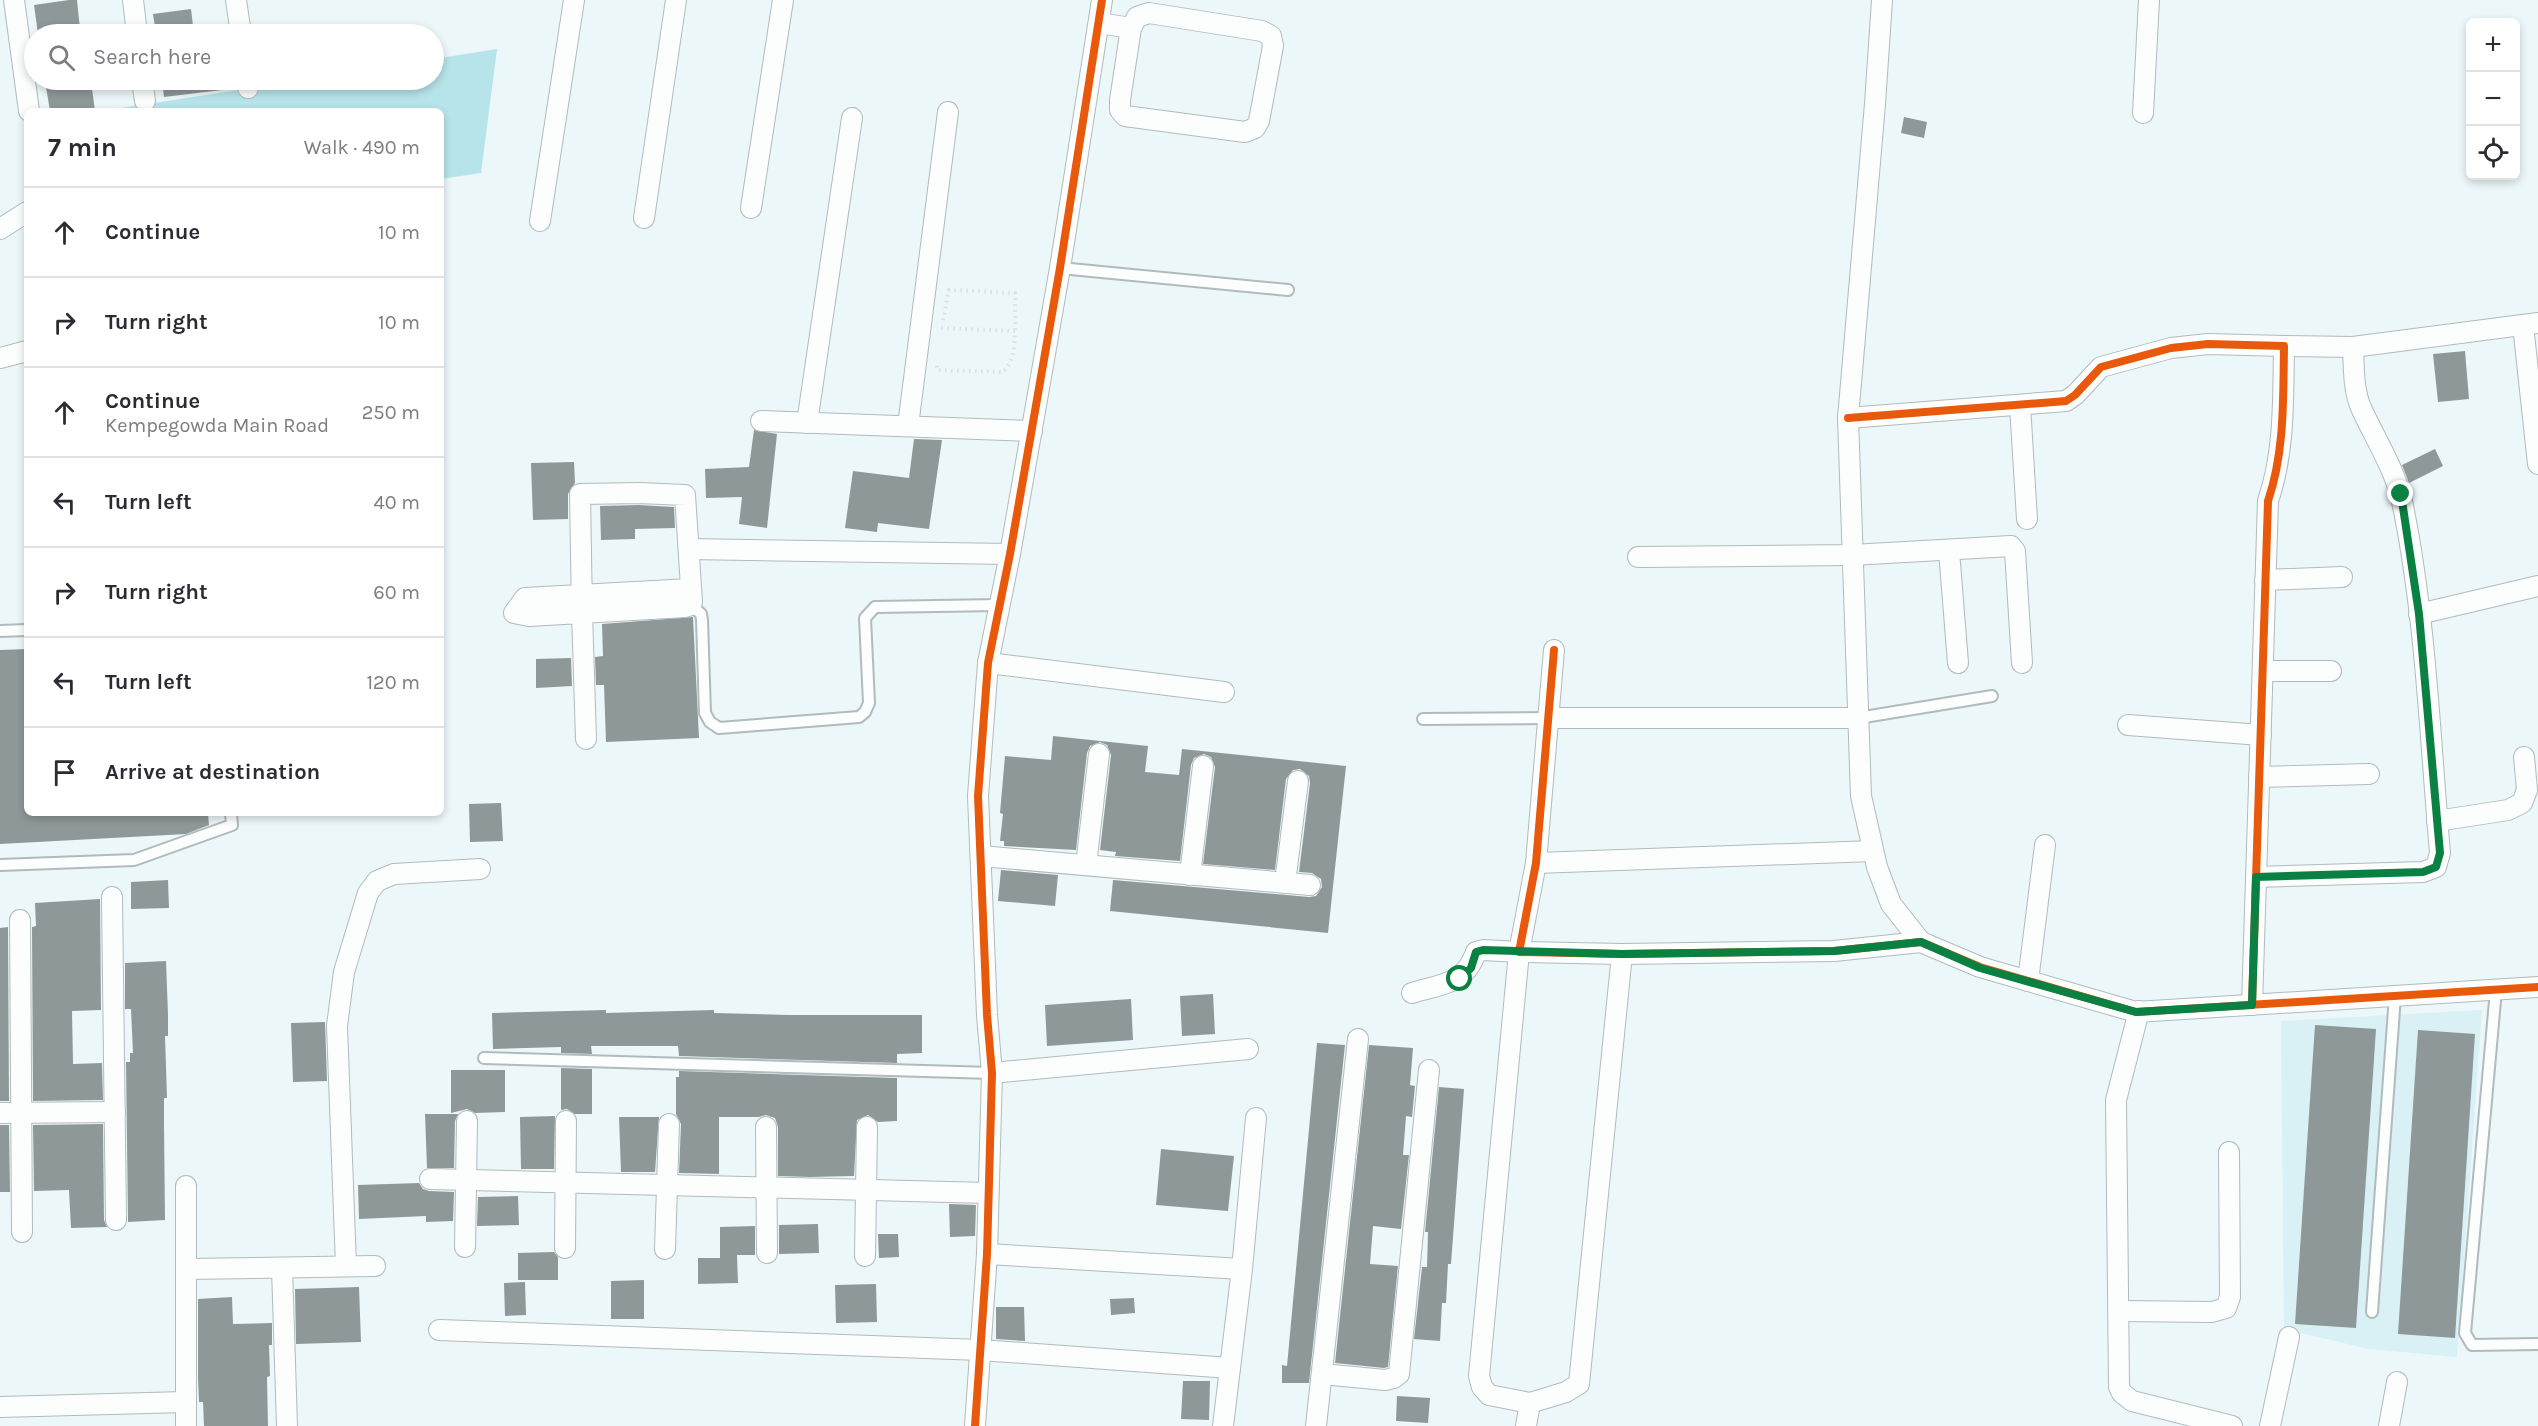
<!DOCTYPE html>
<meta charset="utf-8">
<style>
body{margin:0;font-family:Karla,sans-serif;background:#f7f7f7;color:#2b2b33}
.controls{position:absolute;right:18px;top:18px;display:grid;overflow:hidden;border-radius:9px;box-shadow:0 3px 9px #0003}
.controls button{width:54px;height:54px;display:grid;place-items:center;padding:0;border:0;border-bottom:2px solid #e1e1e2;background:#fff;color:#2b2b33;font:30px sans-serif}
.stop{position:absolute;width:18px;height:18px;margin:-14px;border:4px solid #0b8043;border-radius:50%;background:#fff}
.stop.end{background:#0b8043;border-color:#fff;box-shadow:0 2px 6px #0008}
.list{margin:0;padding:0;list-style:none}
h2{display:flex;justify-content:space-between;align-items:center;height:78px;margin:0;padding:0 24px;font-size:26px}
h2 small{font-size:20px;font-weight:400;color:#7c7c81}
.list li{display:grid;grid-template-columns:39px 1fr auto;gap:18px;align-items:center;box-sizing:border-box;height:90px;padding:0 24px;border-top:2px solid #e1e1e2}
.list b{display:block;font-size:22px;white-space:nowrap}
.list p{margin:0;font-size:20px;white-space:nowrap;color:#7c7c81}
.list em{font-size:20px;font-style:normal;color:#7c7c81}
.icon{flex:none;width:33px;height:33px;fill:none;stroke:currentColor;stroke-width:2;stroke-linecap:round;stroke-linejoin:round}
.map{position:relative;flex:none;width:2538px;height:1426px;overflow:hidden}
.search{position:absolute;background:#fff;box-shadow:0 3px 9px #0003;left:24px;top:24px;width:420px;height:66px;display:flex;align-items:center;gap:15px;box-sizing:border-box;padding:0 21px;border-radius:33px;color:#7c7c81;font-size:22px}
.panel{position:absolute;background:#fff;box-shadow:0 3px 9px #0003;left:24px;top:108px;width:420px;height:708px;border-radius:9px}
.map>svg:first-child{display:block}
</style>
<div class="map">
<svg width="2538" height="1426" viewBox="0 0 2538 1426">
<rect width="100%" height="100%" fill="#ecf7f9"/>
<!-- built -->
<path fill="#d9f1f4" d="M2482,1010L2457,1357L2369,1349L2284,1329L2281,1021Z"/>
<!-- green -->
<path fill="#b7e4ea" d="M497,49L481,173L441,179V111H102L303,80H434V59Z"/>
<!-- building -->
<g fill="#8e9899">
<path d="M69,0H77L80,29L38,34L34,5Z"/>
<path d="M191,9L194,34H156L153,14Z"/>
<path d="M162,80H221L222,90L164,97Z"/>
<path d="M91,81L95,111H50L46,87Z"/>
<path d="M1904,117L1927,122L1924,138L1901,133Z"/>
<path d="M2465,351L2469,399L2438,402L2433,354Z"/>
<path d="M754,430L777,434L767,528L739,524L742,497L706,498L705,469L749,467Z"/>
<path d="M914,439L942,440L929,529L878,523L877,532L845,528L853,471L909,478Z"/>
<path d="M2435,449L2443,466L2409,483L2402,465Z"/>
<path d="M574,462L575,483L568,494V519L533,520L531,463Z"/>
<path d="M639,505L674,507L675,528L635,529V539L601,540L600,506Z"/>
<path d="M693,617L699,738L606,742L604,685H596L595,657L603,656L602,624Z"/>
<path d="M27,649V813H208L209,825L186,834L0,844V650Z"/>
<path d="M571,658L572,686L536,688V659Z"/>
<path d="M1053,736L1148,746L1145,772L1179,775L1182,749L1346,766L1328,933L1110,911L1113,880L1309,897L1316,896L1322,887L1321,879L1312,873L1299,872L1310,783L1309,776L1300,769L1293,770L1286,779L1275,870L1203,864L1215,767L1211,757L1204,754L1194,758L1191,765L1180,861L1115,856L1116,852L1100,850L1111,755L1107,745L1100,742L1090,746L1087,753L1076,850L1004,846V841H1000L1003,814L1000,813L1005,756L1051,760Z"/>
<path d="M501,803L503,841L470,842L469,804Z"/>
<path d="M1001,870L1058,875L1055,906L998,901Z"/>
<path d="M168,880L169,908L131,909V882Z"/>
<path d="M100,899L101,1010L72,1011L73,1064L102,1063L103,1100L33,1101L32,927L36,926L35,903Z"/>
<path d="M8,927L9,1101H0V928Z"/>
<path d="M166,961L168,1015V1036H165L167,1098H164V1126L165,1220L128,1222L126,1062H130V1053H133L131,1009H125V963Z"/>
<path d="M1213,994L1215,1034L1182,1036L1180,996Z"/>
<path d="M1131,999L1133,1040L1047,1046L1045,1005Z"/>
<path d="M606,1010V1013L714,1010V1013L789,1015H922V1053L897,1054V1063L679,1056L678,1046H591L592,1054L561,1053V1047L493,1049L492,1013Z"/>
<path d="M325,1022L327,1081L293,1082L291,1023Z"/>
<path d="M2315,1025L2376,1029L2356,1328L2295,1324Z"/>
<path d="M2418,1030L2475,1034L2455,1338L2398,1334Z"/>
<path d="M1317,1043L1345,1045L1309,1383H1282V1365L1287,1366Z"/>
<path d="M1369,1045L1413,1048L1410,1085L1415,1086L1412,1117L1406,1116L1403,1155H1409L1401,1229L1373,1226L1370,1264L1398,1266L1388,1367L1384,1368L1335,1363Z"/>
<path d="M561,1068L592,1069V1114H575L567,1109L561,1110Z"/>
<path d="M451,1070H505V1112L475,1113L467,1109L451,1113Z"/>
<path d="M679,1071L897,1078V1121L878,1122L868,1115L857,1120L854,1176L810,1177L778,1176V1127L775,1118L766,1115L759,1117H719V1174L679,1173L681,1124L676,1114V1077H679Z"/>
<path d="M1439,1087L1464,1089L1451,1264H1448L1446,1303H1442L1440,1341L1414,1339L1422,1267H1427L1428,1232H1425Z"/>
<path d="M425,1114H458L455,1121L454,1168H427Z"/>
<path d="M555,1116L554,1169H521L520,1117Z"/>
<path d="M619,1117H659L655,1172H621Z"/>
<path d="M103,1124L104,1220L107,1227L71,1228L69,1190L34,1191L33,1125Z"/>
<path d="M0,1125H9L10,1192H0Z"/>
<path d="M1161,1149L1234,1156L1228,1211L1156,1205Z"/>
<path d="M419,1183L423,1189L429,1191L454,1192L453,1221L426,1222V1216L359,1219L358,1185Z"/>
<path d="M518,1196L519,1225L477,1226L478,1197Z"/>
<path d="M949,1204L976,1205L975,1236L950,1237Z"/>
<path d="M818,1224L819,1253L779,1254V1225Z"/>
<path d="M755,1226V1255H737L738,1283L698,1284V1258H720V1227Z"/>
<path d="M878,1234H898L899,1257L879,1258Z"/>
<path d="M554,1252L558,1257V1280H518V1253Z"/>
<path d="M644,1280V1319H611V1281Z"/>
<path d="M525,1282L526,1315L505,1316L504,1283Z"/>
<path d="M876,1284L877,1322L836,1323L835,1285Z"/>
<path d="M359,1287L361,1342L296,1344L295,1289Z"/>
<path d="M232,1297L233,1324L272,1323V1345H269L270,1376L267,1377L268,1426H204L203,1402H199L198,1377V1299Z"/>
<path d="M1134,1298L1135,1313L1111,1315L1110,1299Z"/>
<path d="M996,1307H1024L1025,1341L996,1339Z"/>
<path d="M1183,1381H1210L1209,1420L1181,1419Z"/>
<path d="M1397,1396L1430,1398L1428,1423L1396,1421Z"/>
</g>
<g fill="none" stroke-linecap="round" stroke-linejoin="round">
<!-- lane casing -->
<g stroke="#b1babc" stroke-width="14">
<g id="lane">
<path d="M1060,268L1288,290"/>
<path d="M691,605L701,614L702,620L705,713L710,722L719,728L859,717L865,712L869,703L865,618L875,607L999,605"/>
<path d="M0,631L27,630"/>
<path d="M1858,718L1992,696"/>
<path d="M1423,719L1548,718"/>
<path d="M0,865L134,860L232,825L231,813"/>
<path d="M2496,990L2465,1333L2472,1345L2538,1344"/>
<path d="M484,1058L992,1073"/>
<path d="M2372,1312L2395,996"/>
</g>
</g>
<!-- street casing -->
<g stroke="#b1babc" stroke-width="22">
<g id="street">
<path d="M14,0L29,111"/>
<path d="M133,0L137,34"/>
<path d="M236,0L241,34"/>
<path d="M1882,0L1875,104L1848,418L1861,796L1877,867L1891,904L1921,942"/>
<path d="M1099,23L1131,28L1137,17L1149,13L1262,31L1271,36L1273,46L1259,121L1255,128L1245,132L1125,116L1120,110V100L1131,28"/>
<path d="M142,80L145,101"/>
<path d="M247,80L248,88"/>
<path d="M2143,113L2149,0"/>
<path d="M751,208L783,0"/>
<path d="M644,218L676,0"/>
<path d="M540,221L574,0"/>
<path d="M0,229L27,212"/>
<path d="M2523,325L2538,464"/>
<path d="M2284,346L2353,347L2538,323"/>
<path d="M0,358L27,351"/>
<path d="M2020,405L2027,519"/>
<path d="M1848,418L2066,401L2075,395L2101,367L2171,348L2208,344L2284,346C2283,398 2285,451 2268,501L2252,1005"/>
<path d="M761,421L1032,431"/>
<path d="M807,423L852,118"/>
<path d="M908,426L948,112"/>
<path d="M689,549L1010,554"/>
<path d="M1949,551L1958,663"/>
<path d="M1638,557L1852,555L2011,546L2015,551L2022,663"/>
<path d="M2265,580L2342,577"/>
<path d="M2419,614L2538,586"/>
<path d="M1554,650L1536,863L1519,952L1622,954L1834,951L1921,942L1980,967L2136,1012L2538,987"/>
<path d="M988,663L1224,692"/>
<path d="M2263,671H2331"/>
<path d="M1548,718H1858"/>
<path d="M2128,725L2261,735"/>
<path d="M586,739L582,613L580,494L639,493L685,495L692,602L691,605L685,607L529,616L514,613L525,598L690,589"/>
<path d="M2259,777L2369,774"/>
<path d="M2437,821L2508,810L2522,803L2527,790L2524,757"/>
<path d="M981,856L1310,885"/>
<path d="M1536,863L1873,851"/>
<path d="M1086,865L1099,754"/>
<path d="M1190,875L1203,766"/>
<path d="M2256,877L2423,872L2436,867L2440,853C2430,738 2426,620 2403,506C2396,471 2377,442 2362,410C2353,391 2354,368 2353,347"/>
<path d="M1285,883L1298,781"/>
<path d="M112,897L116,1220"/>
<path d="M20,920L22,1232"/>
<path d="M2028,981L2045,845"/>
<path d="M1412,993C1441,984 1465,985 1476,952L1483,950L1519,952L1479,1376L1482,1387L1489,1395L1530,1403L1566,1392L1579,1384L1622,954"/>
<path d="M2139,1011L2116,1100L2119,1387L2122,1393L2132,1401L2232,1426"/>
<path d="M992,1073L1248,1049"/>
<path d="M0,1113L115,1112"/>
<path d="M766,1127L767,1253"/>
<path d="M430,1179L988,1193"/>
<path d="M186,1186V1426"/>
<path d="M465,1247L467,1121"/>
<path d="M565,1248L566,1121"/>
<path d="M665,1249L669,1124"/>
<path d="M987,1254L1242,1269"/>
<path d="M865,1256L867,1127"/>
<path d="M346,1266L337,1026L344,972L368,893L377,881L394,874L480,869"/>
<path d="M282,1268L287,1426"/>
<path d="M186,1269L375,1266"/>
<path d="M2120,1311L2212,1312L2226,1308L2230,1297L2229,1152"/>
<path d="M439,1330L980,1350L1230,1368"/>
<path d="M1322,1374L1385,1380L1394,1378L1399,1374L1429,1070"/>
<path d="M0,1407L185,1402"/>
<path d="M975,1426L987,1254L992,1073L987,1015L978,796L988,663L1010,554L1060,268L1102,0"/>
<path d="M1223,1426L1242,1269L1256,1118"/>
<path d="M1316,1426L1358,1039"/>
<path d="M1526,1426L1530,1403"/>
<path d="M2270,1426L2289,1337"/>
<path d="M2389,1426L2397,1382"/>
</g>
</g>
<!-- path -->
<g stroke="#dbdedf" stroke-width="4" stroke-dasharray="1.5 4.5" stroke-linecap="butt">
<path d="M943,320L949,290L1015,293V331"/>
<path d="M937,366V370L1003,372C1015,360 1014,347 1015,331L940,328"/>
</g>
<!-- lane -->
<use href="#lane" stroke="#fcfefe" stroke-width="10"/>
<!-- street -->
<use href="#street" stroke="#fcfefe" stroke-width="20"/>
<!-- cycleway casing -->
<g stroke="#fff" stroke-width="11">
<g id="cycleway">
<path d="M1848,418L2066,401L2075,395L2101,367L2171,348L2208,344L2284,346C2283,398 2285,451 2268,501L2252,1005"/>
<path d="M1554,650L1536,863L1519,952L1622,954L1834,951L1921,942L1980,967L2136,1012L2538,987"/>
<path d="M975,1426L987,1254L992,1073L987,1015L978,796L988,663L1010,554L1060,268L1102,0"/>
</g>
</g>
<!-- cycleway -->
<use href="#cycleway" stroke="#e8590c" stroke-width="8"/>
</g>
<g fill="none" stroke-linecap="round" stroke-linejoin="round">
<!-- route -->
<path stroke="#0b8043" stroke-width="8" d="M1460,979L1471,968L1476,952L1483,950L1622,954L1834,951L1921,942L1980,968L2136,1012L2252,1005L2256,877L2423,872L2436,867L2440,853L2419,614L2401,494"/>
</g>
</svg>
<div class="controls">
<button>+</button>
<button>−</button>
<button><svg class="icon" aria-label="locate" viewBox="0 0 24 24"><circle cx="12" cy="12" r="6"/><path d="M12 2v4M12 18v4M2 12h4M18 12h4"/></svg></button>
</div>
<div class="stop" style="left:1460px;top:979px"></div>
<div class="stop end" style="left:2401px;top:494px"></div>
<div class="search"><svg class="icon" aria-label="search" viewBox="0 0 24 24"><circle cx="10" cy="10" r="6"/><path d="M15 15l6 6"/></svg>Search here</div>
<section class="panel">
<h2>7 min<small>Walk · 490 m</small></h2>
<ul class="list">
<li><svg class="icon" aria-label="ahead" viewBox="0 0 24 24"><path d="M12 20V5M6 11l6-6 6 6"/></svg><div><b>Continue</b></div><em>10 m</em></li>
<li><svg class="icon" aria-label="right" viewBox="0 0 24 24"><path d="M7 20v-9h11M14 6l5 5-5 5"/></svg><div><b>Turn right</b></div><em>10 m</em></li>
<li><svg class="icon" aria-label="ahead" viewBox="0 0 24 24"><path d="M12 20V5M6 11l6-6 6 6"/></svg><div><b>Continue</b><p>Kempegowda Main Road</p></div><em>250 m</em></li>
<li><svg class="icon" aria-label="left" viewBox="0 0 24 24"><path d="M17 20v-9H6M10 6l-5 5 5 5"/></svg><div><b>Turn left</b></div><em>40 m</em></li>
<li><svg class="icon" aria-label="right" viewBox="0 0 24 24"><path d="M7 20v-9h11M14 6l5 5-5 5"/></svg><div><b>Turn right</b></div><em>60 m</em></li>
<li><svg class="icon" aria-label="left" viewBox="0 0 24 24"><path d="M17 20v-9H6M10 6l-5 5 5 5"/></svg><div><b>Turn left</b></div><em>120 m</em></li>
<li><svg class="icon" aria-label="arrive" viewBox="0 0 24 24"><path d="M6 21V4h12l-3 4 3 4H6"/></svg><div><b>Arrive at destination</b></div></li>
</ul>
</section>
</div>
